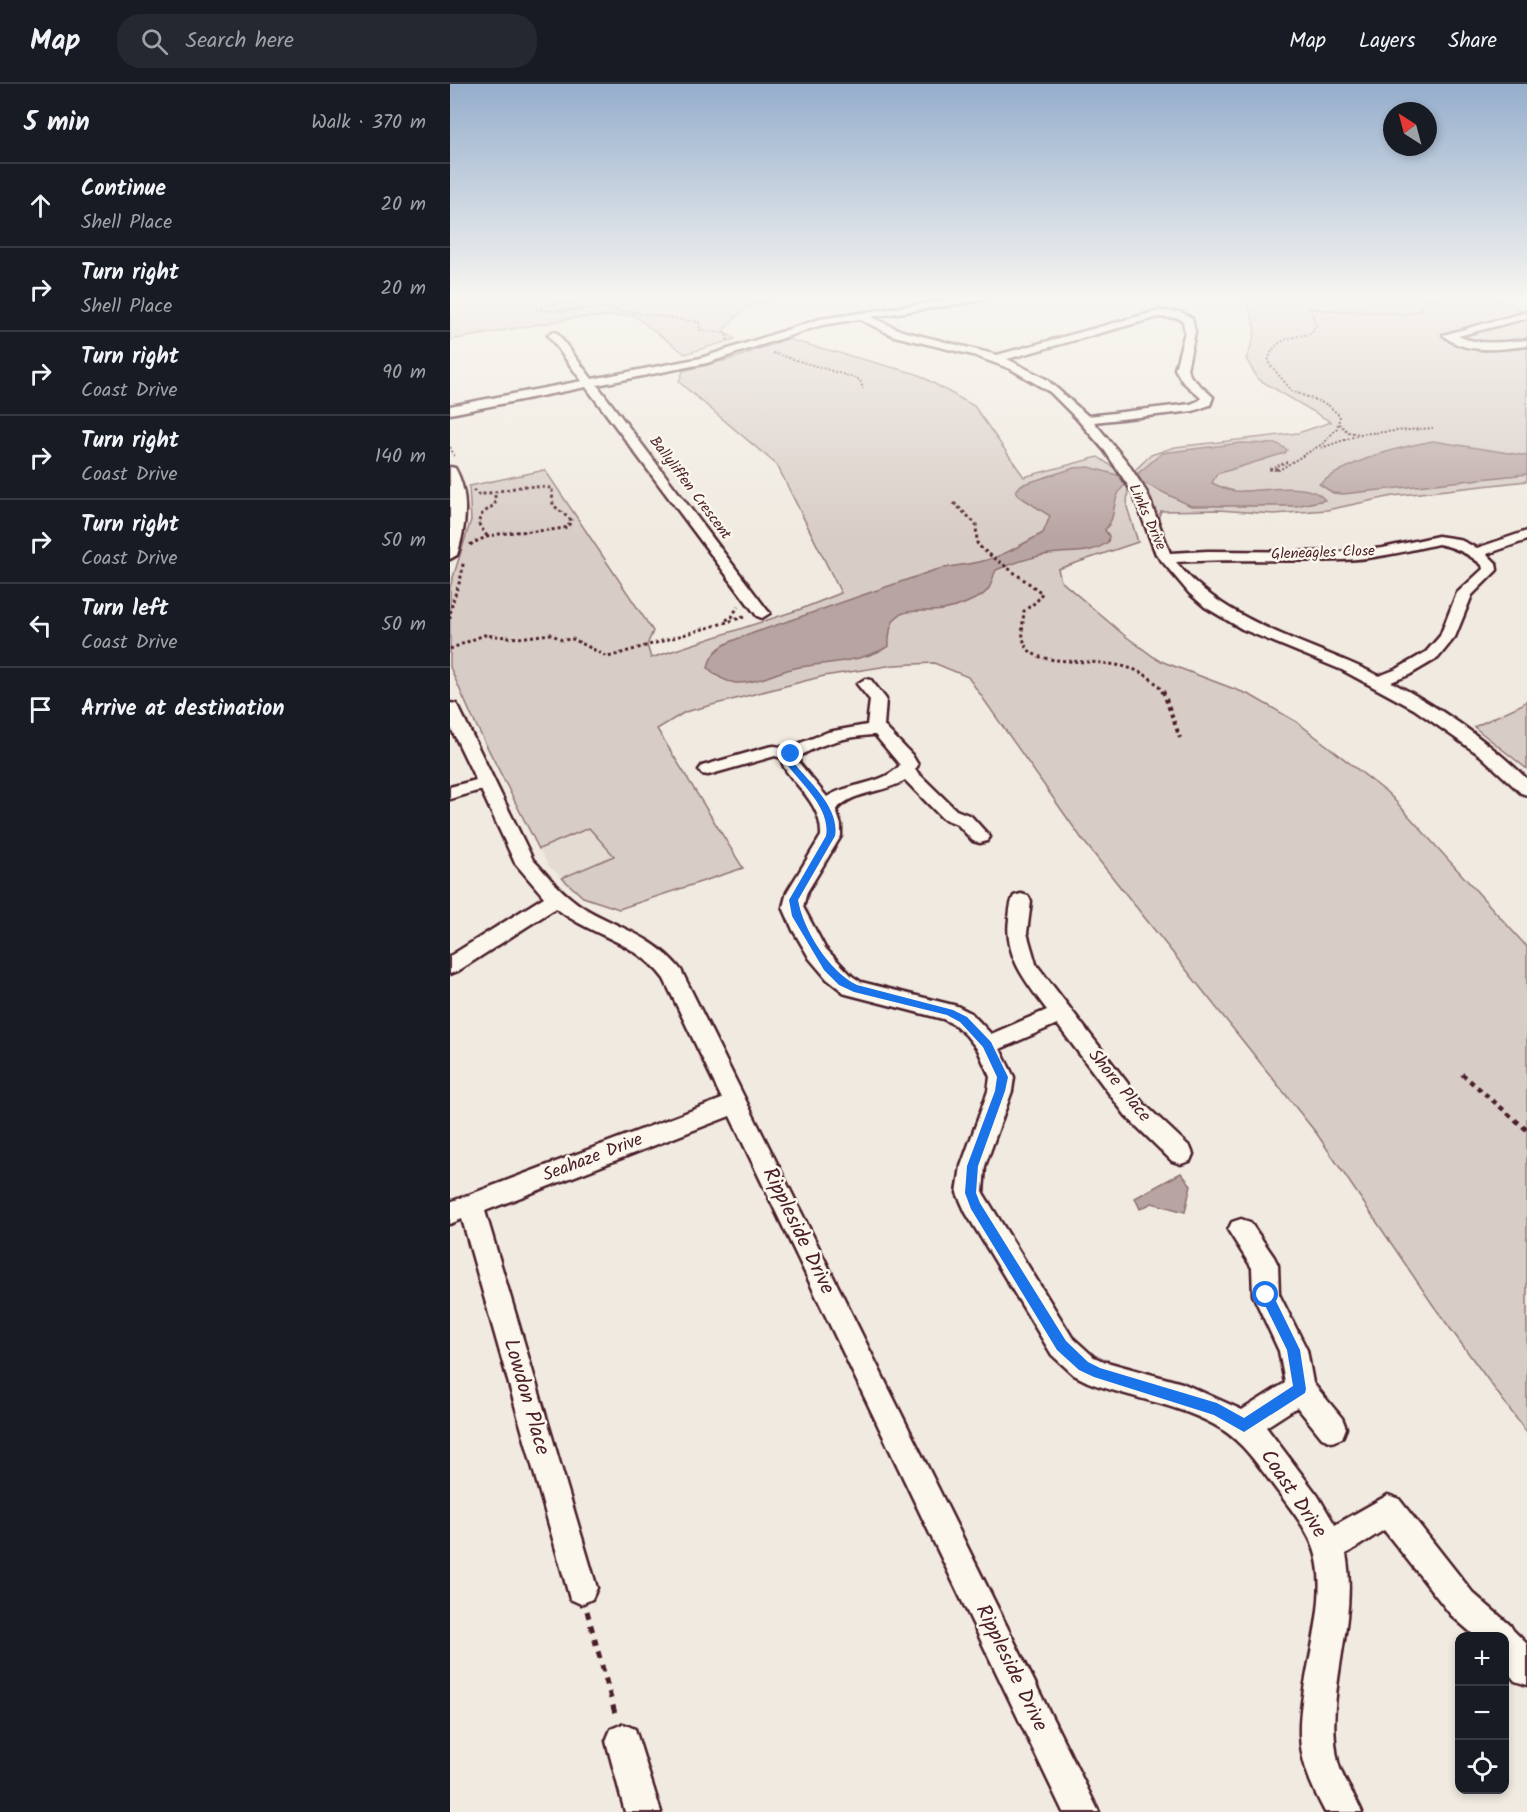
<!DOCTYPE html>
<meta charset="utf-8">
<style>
body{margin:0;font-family:Kalam,sans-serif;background:#242831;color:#f1f3f6}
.controls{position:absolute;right:18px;bottom:18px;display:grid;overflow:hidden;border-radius:12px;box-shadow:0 3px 9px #0003}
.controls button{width:54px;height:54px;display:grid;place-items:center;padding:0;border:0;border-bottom:2px solid #363941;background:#171b24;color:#f1f3f6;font:30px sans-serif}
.compass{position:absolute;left:933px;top:18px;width:54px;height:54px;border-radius:50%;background:#171b24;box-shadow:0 3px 9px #0003;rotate:324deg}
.stop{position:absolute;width:18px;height:18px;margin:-14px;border:4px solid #1a73e8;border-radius:50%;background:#fff}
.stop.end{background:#1a73e8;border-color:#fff;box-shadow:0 2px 6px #0008}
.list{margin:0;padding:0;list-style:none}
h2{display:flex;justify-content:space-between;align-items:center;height:78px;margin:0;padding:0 24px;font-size:26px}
h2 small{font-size:20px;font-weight:400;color:#9ea1a6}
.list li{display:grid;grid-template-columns:39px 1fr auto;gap:18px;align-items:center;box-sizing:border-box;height:84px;padding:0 24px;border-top:2px solid #363941}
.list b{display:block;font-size:22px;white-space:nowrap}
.list p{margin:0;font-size:20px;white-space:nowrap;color:#9ea1a6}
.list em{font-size:20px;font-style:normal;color:#9ea1a6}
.icon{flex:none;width:33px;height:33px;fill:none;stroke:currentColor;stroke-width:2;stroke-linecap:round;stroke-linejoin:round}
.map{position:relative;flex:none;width:1077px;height:1728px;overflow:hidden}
header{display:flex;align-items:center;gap:36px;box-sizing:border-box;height:84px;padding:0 30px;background:#171b24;border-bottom:2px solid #363941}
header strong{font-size:28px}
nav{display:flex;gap:33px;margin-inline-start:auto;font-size:21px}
.search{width:420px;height:54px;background:#242831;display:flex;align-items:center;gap:15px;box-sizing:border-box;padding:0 21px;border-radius:24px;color:#9ea1a6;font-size:22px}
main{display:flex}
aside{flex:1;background:#171b24}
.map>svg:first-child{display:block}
</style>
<header>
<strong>Map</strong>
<div class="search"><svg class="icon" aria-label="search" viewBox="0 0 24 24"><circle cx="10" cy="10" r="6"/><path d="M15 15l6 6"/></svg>Search here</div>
<nav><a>Map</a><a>Layers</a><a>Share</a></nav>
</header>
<main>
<aside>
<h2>5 min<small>Walk · 370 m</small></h2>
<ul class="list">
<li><svg class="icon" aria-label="ahead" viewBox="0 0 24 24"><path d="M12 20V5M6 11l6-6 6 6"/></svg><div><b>Continue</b><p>Shell Place</p></div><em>20 m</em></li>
<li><svg class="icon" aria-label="right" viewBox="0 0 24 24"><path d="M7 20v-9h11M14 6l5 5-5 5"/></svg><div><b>Turn right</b><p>Shell Place</p></div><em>20 m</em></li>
<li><svg class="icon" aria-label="right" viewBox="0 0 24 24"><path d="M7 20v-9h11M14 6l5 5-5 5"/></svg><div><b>Turn right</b><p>Coast Drive</p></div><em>90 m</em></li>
<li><svg class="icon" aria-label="right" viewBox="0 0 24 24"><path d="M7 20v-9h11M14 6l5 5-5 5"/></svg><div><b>Turn right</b><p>Coast Drive</p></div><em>140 m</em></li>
<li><svg class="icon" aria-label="right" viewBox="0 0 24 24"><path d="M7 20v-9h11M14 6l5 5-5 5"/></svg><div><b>Turn right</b><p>Coast Drive</p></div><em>50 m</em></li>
<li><svg class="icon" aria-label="left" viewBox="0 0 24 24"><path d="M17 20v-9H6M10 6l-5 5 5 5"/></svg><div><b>Turn left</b><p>Coast Drive</p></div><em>50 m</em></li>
<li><svg class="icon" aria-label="arrive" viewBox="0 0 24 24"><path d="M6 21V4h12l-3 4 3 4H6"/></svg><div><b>Arrive at destination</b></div></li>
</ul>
</aside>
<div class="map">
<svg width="1077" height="1728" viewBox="0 0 1077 1728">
<rect width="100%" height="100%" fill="#f0eae0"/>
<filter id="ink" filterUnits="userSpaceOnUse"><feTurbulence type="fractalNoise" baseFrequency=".0167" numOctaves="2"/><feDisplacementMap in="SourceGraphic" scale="12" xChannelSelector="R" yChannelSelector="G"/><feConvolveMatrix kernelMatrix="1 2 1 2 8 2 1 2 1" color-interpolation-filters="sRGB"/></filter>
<g filter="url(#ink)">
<!-- built -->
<path fill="#e4dbd2" d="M139,744L165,772L112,794L99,782L89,765Z"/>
<!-- green -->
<g fill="#d8ccc6" stroke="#917678" stroke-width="1.5">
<path d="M0,213H331L295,224L273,247L285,255L235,270L183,231L125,234L0,256Z"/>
<path d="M792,213H1046L1043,214L1077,228V397L943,412L877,426L824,430L769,426L711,427L708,435L689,401L678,402L677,423L688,458L608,485L611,497L674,551L708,576L800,611L847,638L939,710L1077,863V1349L983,1221L867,1050L632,755L518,593L484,579L444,581L374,592L235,628L207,645L293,784L169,825L133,813L112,794L164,772L139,744L89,765L22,633L0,583V503L21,436L19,402L95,386L203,547L197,561L201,574L351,525L391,509L327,381L229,298L233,287L285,274L337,255L467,290L524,322L574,393L648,373L669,387H684L701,371L725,363L848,349L881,338L808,295L796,275C808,248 808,238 792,213Z"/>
<path d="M1077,616V685L1024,643L1073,620Z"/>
</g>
<!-- water -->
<g fill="#b8a4a2" stroke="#8c6f72" stroke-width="1.5">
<path d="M983,357L1077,372V390L893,410L883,409L869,400C901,376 944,364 983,357Z"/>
<path d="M791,359L828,360L837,366L835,369L767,390L762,399C769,402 777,406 785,407C809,409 859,395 875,416L846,422H741L696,400H676C659,415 669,430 655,446L659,452L658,458C641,471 620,467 600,470C581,473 563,479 546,486C543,492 542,499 539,504C536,509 530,513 525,515C515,520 504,524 493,526C462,530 438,518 439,562C411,579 376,578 345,584C325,588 307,600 286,599C275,598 266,592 258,584C261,566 274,560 289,554L482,487C499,482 516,481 533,477C554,472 574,459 593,449L600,432L569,412L566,407L571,401L624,384L639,383L671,392L686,391L712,369Z"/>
<path d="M731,1089L741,1101L735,1128L702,1119L690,1125L685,1114Z"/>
</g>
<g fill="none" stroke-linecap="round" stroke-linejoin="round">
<!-- minor casing -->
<g stroke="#4a1f2b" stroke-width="5">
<g id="minor">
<path d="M518,213H540L535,216L421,233L452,247L547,271L708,227L730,228L742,234L745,248L737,285L741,293L763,313L760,321L743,327L644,338L677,378L697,409L720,469L758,467L894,468L933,464L988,452L1008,455L1027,464L1077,447V456L1037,470L1046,479L1047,486L1022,511L1005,553L988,574L959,591L941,598C991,624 1037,656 1077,695V711L1071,709L1031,672L964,625L892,586L792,545L755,523L739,509L706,470L683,409L655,367L627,335L600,308L561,285L523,271L444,252L409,235L372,241L257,279L147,301L317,526L320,529L312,534L307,532L136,303L0,330V322L132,297L98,251L103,248L107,249L142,295L251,274L370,235ZM708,233L728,234L733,237L735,248L725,285L732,297L751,314L750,316L741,320L638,332L596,295L557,275ZM988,460C1005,463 1019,470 1032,481L1033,485L1007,509L990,552L976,568L947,585L929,592C859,557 777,541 726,478C781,474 837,478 892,476C925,475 956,467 988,460Z"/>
<path d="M1077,228V234L1008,252C1029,262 1054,258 1077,256V262C1051,265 1014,271 993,251Z"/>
<path d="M0,383L5,384C20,410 16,443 7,471L0,475Z"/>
<path d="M415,595L421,596L436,615L434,642L462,671L468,681L465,686L506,726L521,732L540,753L537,757L530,759L523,757L507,740L492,734L455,696C433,710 404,706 386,726L391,741V752L357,808L353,823L375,864L402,892L411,898L507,922L521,929L541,950L597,926C576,898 554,872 559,835C560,827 560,819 564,812L571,810L578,812L581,817L577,849L586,880L692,1018L740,1063L743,1070L740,1077L731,1080L722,1077L676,1032L607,940L550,965L564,993L562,1007L535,1082L533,1109L622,1253L644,1273L653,1277L732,1299L792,1326L835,1299L829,1267L803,1211L802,1184L778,1146L782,1138L791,1135L800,1138L824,1173L828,1181L829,1210L857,1266L863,1299L892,1334L896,1344L892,1354L882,1358L872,1354L847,1323L816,1343L868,1412L885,1441L938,1411L949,1415L1023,1509L1060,1541L1063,1546L1077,1560V1601L1065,1597L1054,1584V1552H1025L1001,1531L934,1446L896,1470C909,1540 873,1608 888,1678C892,1695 905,1711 912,1728H875C862,1704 851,1679 850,1651C848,1593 884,1515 863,1462C854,1440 837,1420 823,1401C805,1377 790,1354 763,1340C724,1319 679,1314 638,1298L624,1291L602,1271L516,1129L507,1109L511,1082L538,1007L540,993L528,966L516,951L505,941L493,935L396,910L377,895L360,875L343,846L333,823L337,808L371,752C373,714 330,692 332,674L325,672L258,691L252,690L249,686L252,682L318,663L324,662L338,664L378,648L417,641L420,616L407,600ZM422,651H425L450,681C434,701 398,699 377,713L349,679L350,672C371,659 397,653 422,651Z"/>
<path d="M0,619L6,620L9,624L83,776L89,782C104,800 121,817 141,828C176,847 204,853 231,886L649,1728H613L280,1032L35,1127L147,1504L142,1515L131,1520L120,1515L12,1135L0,1140V1118L272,1015L214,895C185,856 142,853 106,824L8,887L0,890V872L94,813L65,779L31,706L0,715V703L26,696L0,642Z"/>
<path d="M173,1640L185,1645L211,1728H175L156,1657L161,1645Z"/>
</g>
</g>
<!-- path-far4 -->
<g stroke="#4a1f2b" stroke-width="2" stroke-dasharray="2 2" stroke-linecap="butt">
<path d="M211,213L102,220L85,225L103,227L152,224L242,237L249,238L250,246L276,249L278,257"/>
<path d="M323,269L405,294L410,296L413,305"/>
<path d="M889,340L898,348L909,350L983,344"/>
<path d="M0,363L5,373"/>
<path d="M871,364L909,351"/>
<path d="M837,378L819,385L829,386L874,359L887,344L890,332L878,321L842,307L818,278C824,253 840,255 862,249L866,240L860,225L957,230L969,226L981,213"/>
</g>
<!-- path-far3 -->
<g stroke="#4a1f2b" stroke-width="3" stroke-dasharray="3 3" stroke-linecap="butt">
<path d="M819,385H830"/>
<path d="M504,419L526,440L527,459L532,465L592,509L587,517L574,527C573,539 570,553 577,564C596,591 685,560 713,609"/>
<path d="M37,452L28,439L32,430L45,420V410"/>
<path d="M20,461C50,442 85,451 118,443L121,436L103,421L102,404L75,402L29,411L23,406"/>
<path d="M0,535C1,512 12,501 13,479"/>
<path d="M276,536L282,533L288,522"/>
<path d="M0,565L34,551L68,554L101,550L112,556L123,555L158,573L294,533"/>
</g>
<!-- path-far2 -->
<path stroke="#4a1f2b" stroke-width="4" stroke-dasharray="4 4" stroke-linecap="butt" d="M713,607L730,654"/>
<!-- path-far1 -->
<path stroke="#4a1f2b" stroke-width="4.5" stroke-dasharray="5 5" stroke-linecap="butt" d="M1012,990L1077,1046"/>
<!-- path -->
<path stroke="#4a1f2b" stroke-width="5" stroke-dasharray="7 7" stroke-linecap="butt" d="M137,1527L166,1633"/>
<!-- minor -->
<use href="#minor" fill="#fbf7ec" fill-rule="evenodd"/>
</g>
</g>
<!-- sky -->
<linearGradient id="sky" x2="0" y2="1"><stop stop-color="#95aecc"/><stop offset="0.47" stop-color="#f8f6f1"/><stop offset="1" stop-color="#f8f6f1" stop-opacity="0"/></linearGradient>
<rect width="1077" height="454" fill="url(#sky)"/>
<!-- route -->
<path fill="#1a73e8" d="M338,668L346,670L344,679C360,699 390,724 385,752L348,816C353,845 379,888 407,901L503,926L517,933L541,958L558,993L555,1007L528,1082L526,1109L530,1119L616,1257L638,1278L650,1284L767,1319L794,1334L843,1302L837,1266L810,1211L816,1206L821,1207L850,1266L856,1305L855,1309L794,1348L764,1331L644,1293L629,1286L607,1266L521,1125L515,1109L517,1082L545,1007L547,993L533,963L510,938L497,931L404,908L389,901L374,886L342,832L339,816L376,752C381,724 351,700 336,679Z"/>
<g text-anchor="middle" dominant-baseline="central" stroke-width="5" stroke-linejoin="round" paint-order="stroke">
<!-- far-street labels -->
<g font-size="15" fill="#4a1f2b" stroke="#fbf7ec">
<text transform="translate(240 404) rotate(53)">Ballyliffen Crescent</text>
<text transform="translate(697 433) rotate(66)">Links Drive</text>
<text transform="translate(873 469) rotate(-2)">Gleneagles Close</text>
</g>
<!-- street labels -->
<g font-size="18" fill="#4a1f2b" stroke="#fbf7ec">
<text transform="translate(669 1002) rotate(51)">Shore Place</text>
<text transform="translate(143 1074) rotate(-21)">Seahaze Drive</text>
</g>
<!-- near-street labels -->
<g font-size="21" fill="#4a1f2b" stroke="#fbf7ec">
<text transform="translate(348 1147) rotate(64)">Rippleside Drive</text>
<text transform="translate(76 1313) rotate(74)">Lowdon Place</text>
<text transform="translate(843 1410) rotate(56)">Coast Drive</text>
<text transform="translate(561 1584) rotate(64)">Rippleside Drive</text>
</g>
</g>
</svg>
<div class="controls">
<button>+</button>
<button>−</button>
<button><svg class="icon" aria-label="locate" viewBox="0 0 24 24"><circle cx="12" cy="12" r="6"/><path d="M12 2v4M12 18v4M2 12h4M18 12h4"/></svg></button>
</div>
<svg class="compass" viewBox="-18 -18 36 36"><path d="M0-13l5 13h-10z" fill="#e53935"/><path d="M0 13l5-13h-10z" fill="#9ea1a6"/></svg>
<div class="stop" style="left:816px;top:1211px"></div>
<div class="stop end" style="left:341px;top:670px"></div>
</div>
</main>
